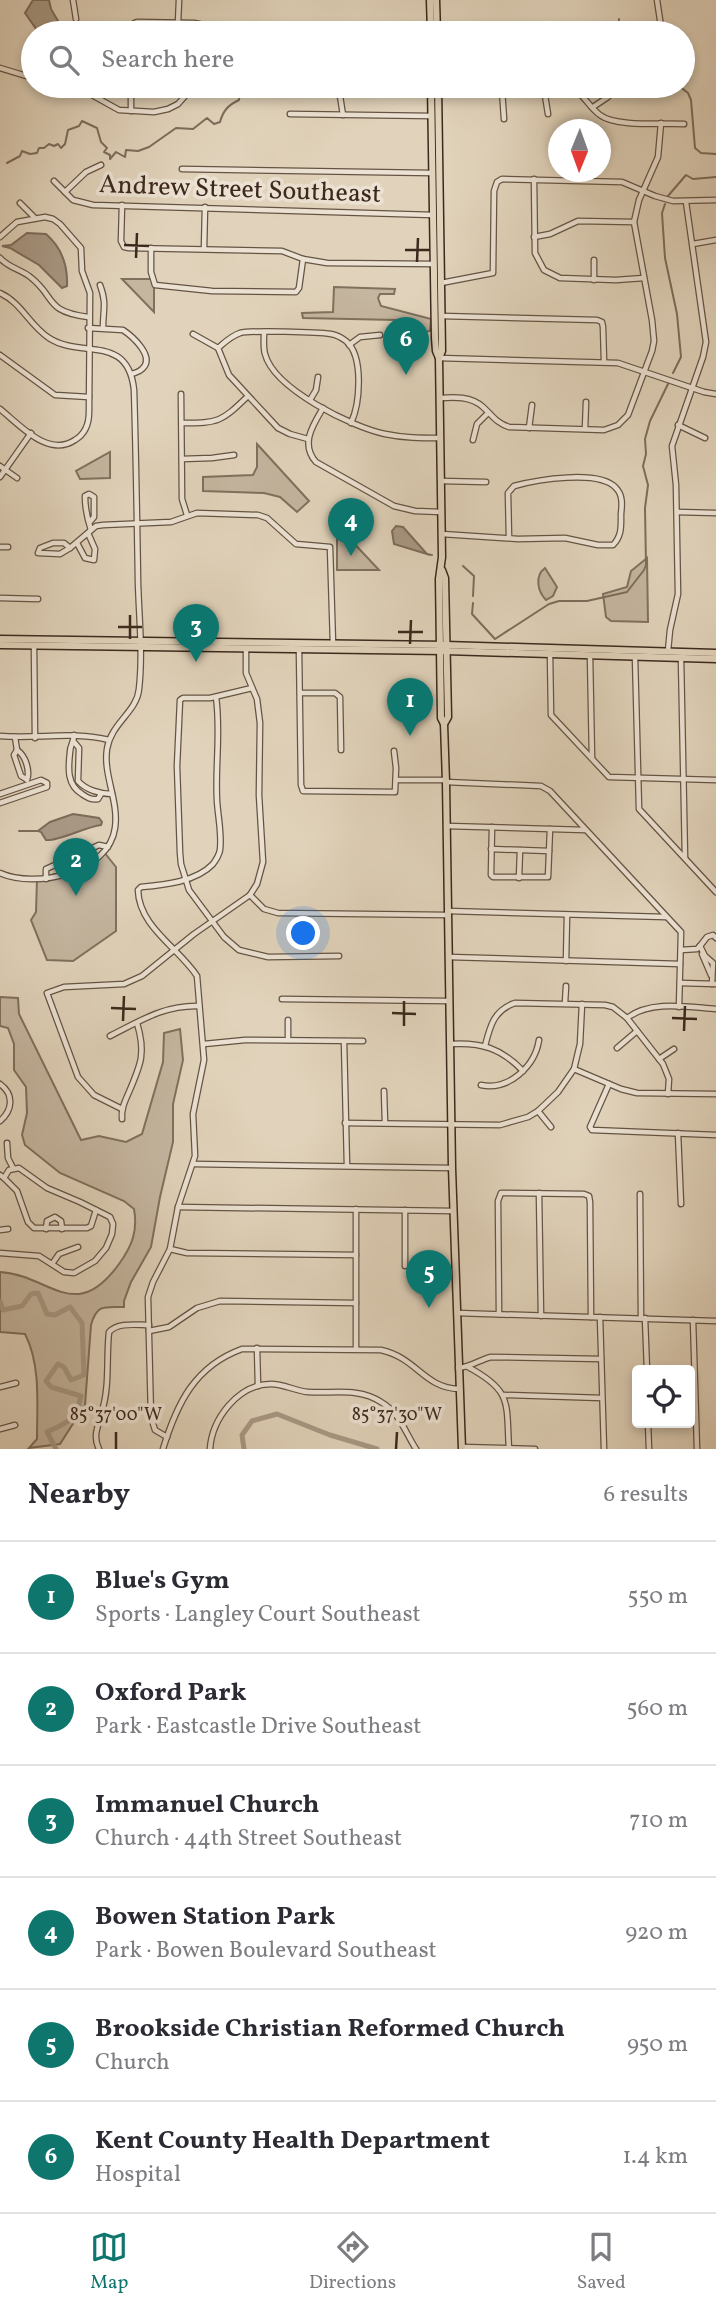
<!DOCTYPE html>
<meta charset="utf-8">
<style>
body{margin:0;font-family:Vollkorn,serif;background:#f2f2f3;color:#2b2b33}
.controls{position:absolute;right:21px;bottom:21px;display:grid;overflow:hidden;border-radius:7px;box-shadow:0 4px 10px #0003}
.controls button{width:63px;height:63px;display:grid;place-items:center;padding:0;border:0;border-bottom:2px solid #e1e1e2;background:#fff;color:#2b2b33;font:35px sans-serif}
.compass{position:absolute;left:548px;top:119px;width:63px;height:63px;border-radius:50%;background:#fff;box-shadow:0 4px 10px #0003;rotate:181deg}
.you{position:absolute;left:304px;top:934px;width:24px;height:24px;margin:-18px;border:5px solid #fff;border-radius:50%;background:#1a73e8;box-shadow:0 0 0 10px #1a73e833}
.badge{display:grid;place-items:center;width:46px;height:46px;border-radius:50%;background:#0f766e;color:#fff;font-size:23px;font-weight:700}
.pin{position:absolute;translate:-50% -58px;filter:drop-shadow(0 2px 4px #0008)}
.pin::after{content:'';position:absolute;top:37px;width:24px;height:21px;background:inherit;clip-path:polygon(0 0,100% 0,50% 100%)}
.list{margin:0;padding:0;list-style:none}
h2{display:flex;justify-content:space-between;align-items:center;height:91px;margin:0;padding:0 28px;font-size:30px}
h2 small{font-size:23px;font-weight:400;color:#7c7c81}
.list li{display:grid;grid-template-columns:46px 1fr auto;gap:21px;align-items:center;box-sizing:border-box;height:112px;padding:0 28px;border-top:2px solid #e1e1e2}
.list b{display:block;font-size:26px;white-space:nowrap}
.list p{margin:0;font-size:23px;white-space:nowrap;color:#7c7c81}
.list em{font-size:23px;font-style:normal;color:#7c7c81}
.icon{flex:none;width:38px;height:38px;fill:none;stroke:currentColor;stroke-width:2;stroke-linecap:round;stroke-linejoin:round}
.map{position:relative;flex:none;width:716px;height:1449px;overflow:hidden}
.search{position:absolute;background:#fff;box-shadow:0 4px 10px #0003;left:21px;right:21px;top:21px;height:77px;display:flex;align-items:center;gap:18px;box-sizing:border-box;padding:0 24px;border-radius:38px;color:#7c7c81;font-size:26px}
.sheet{height:763px;background:#fff}
nav{display:flex;justify-content:space-around;align-items:center;box-sizing:border-box;height:98px;border-top:2px solid #e1e1e2;background:#fff;font-size:19px;color:#7c7c81}
nav a{display:grid;justify-items:center;gap:4px}
nav .on{color:#0f766e}
.map>svg:first-child{display:block}
</style>
<div class="map">
<svg width="716" height="1449" viewBox="0 0 716 1449">
<rect width="100%" height="100%" fill="#e1d3bb"/>
<filter id="stains"><feTurbulence type="fractalNoise" baseFrequency=".00286" numOctaves="4"/><feColorMatrix values="0 0 0 0 .2 0 0 0 0 .09 0 0 0 0 .02 0 0 0 .5 -.17"/></filter>
<radialGradient id="worn" r=".72"><stop offset=".6" stop-color="#630" stop-opacity="0"/><stop offset="1" stop-color="#630" stop-opacity=".3"/></radialGradient>
<!-- green -->
<g fill="#c5b6a0" stroke="#80705e" stroke-width="2">
<path d="M122,279H154V312Z"/>
<path d="M334,287L395,289L394,294H380L378,298L381,306L431,319L430,331L410,335L406,345L400,344V326L397,320L303,318L302,313L333,312Z"/>
<path d="M257,444L309,501L297,512L280,497L264,493L203,491V477L253,475L257,467Z"/>
<path d="M110,452V478L80,479L76,471Z"/>
<path d="M337,538H349L379,570H337Z"/>
<path d="M647,558L648,622L611,621L606,617L603,594L627,587L631,571Z"/>
<path d="M545,568L557,587L553,596L546,600C538,592 534,576 545,568Z"/>
<path d="M104,852L116,867V931L73,961L47,960L31,920L36,912L37,879L85,866Z"/>
<path d="M0,997L18,998L19,1014L81,1140L99,1136L126,1142L142,1134L163,1062L164,1033L180,1029L183,1060L173,1104V1142L160,1197L151,1247L131,1282L124,1301V1307C104,1307 97,1304 91,1325L85,1405L60,1444L29,1448L37,1439C37,1405 41,1365 25,1334L0,1332V1272C50,1275 75,1325 119,1264C132,1246 138,1231 134,1209L124,1201L60,1173L25,1145L22,1135L27,1113L26,1087L14,1070V1044L8,1028L0,1026Z"/>
</g>
<!-- water -->
<g fill="#a99985" stroke="#7d6c5b" stroke-width="2">
<path d="M33,0H49L51,9L65,33H39L25,13Z"/>
<path d="M27,233L46,234C62,248 68,265 67,286L62,288L39,265L10,248L2,246L11,245Z"/>
<path d="M396,526L403,527L427,554L394,544L392,531Z"/>
<path d="M73,814L99,818L102,822L101,825C85,827 57,842 46,840L41,832L38,831L50,822Z"/>
</g>
<g fill="none" stroke-linecap="round" stroke-linejoin="round">
<!-- stream -->
<g stroke="#7d6c5b" stroke-width="2">
<path d="M618,33L619,19"/>
<path d="M378,86L389,93L394,86H404"/>
<path d="M679,86L688,93L691,100L695,148L701,153L716,154"/>
<path d="M7,163L20,156L22,151L30,154L37,153L39,148H44L49,144L54,146L58,144L61,148L65,144L68,130L79,126L82,121L97,128L101,142L107,148L104,152L110,155V159L116,152L125,157L126,150L138,151L149,147L176,128L193,129L207,118L214,124L220,122C223,111 228,105 239,100L240,92L232,90L228,86"/>
<path d="M668,196L686,175L693,179L716,177"/>
<path d="M665,204L662,213L665,258L677,314L681,357L673,373"/>
<path d="M427,554L432,555"/>
<path d="M463,566L474,576L473,596"/>
<path d="M473,603L472,614L495,639L549,604L559,601H587L627,592L644,570L646,565L645,508L648,485L643,466L646,454L645,439L650,421L668,384"/>
<path d="M19,831H38"/>
</g>
<!-- river -->
<g stroke="#a99985" stroke-width="5">
<path d="M0,1301L3,1310L22,1306L31,1294L38,1293L47,1314L55,1315L70,1307L82,1323L84,1375L71,1380L64,1367L58,1364L46,1381L51,1387L81,1396C76,1420 69,1422 47,1432L56,1449"/>
<path d="M244,1449L242,1435L252,1421L277,1414L330,1435L377,1449"/>
</g>
<!-- minor casing -->
<g stroke="#655444" stroke-width="7">
<g id="minor">
<path d="M73,0L76,19"/>
<path d="M657,0L662,33"/>
<path d="M178,23L179,0"/>
<path d="M130,33L131,25L137,22L194,23L228,30L276,27L430,28"/>
<path d="M0,68L33,78"/>
<path d="M61,86L92,95L119,110L154,112L168,109L178,104L194,86"/>
<path d="M131,86V111"/>
<path d="M202,86L210,92"/>
<path d="M334,86L340,96L343,115"/>
<path d="M544,89L548,114"/>
<path d="M502,90L504,119"/>
<path d="M438,91L572,87C584,95 589,107 600,115C615,127 663,123 684,124"/>
<path d="M593,107L608,97L618,86"/>
<path d="M290,114L432,116"/>
<path d="M182,169L432,173"/>
<path d="M534,179L535,253L544,270L560,278L616,280L644,278"/>
<path d="M54,181L73,200L93,205L433,215"/>
<path d="M65,192L86,172L101,165"/>
<path d="M20,203L34,217"/>
<path d="M122,205L121,241L124,247L129,248L282,251L303,259L327,263L434,264"/>
<path d="M0,237L17,222L45,217L53,219L60,224L81,248L82,271L90,293L89,412C89,423 85,434 75,440C48,458 20,425 0,409"/>
<path d="M534,237L550,234L578,221L634,222"/>
<path d="M693,244L716,240"/>
<path d="M151,248V272L155,285L212,291L296,292L299,288L303,259"/>
<path d="M204,249L205,207"/>
<path d="M0,258C8,267 19,269 29,276C57,297 43,311 88,317"/>
<path d="M594,280V260"/>
<path d="M441,283L493,273L494,191L497,182L502,179L622,182L655,196L673,201L716,200"/>
<path d="M100,285C107,304 103,309 103,328"/>
<path d="M0,293C22,303 29,325 49,338C81,359 128,333 134,390C136,454 137,518 138,582C139,617 143,654 139,689C137,712 111,723 107,749C103,775 119,801 115,828C109,873 35,889 0,873"/>
<path d="M442,316L597,320L602,322L603,327L604,362"/>
<path d="M88,328L123,330C132,336 156,357 142,369C139,372 135,373 131,374"/>
<path d="M264,332C264,340 263,347 265,354C274,389 352,427 385,434C404,438 421,438 440,438"/>
<path d="M193,334L218,348L229,375L278,428L290,434L308,439"/>
<path d="M349,345L360,337L380,335"/>
<path d="M218,348C225,342 231,336 240,333C251,330 318,332 331,334C337,335 342,338 346,341C364,356 360,404 351,423"/>
<path d="M0,355L55,395L89,397"/>
<path d="M439,358L618,363L704,392L716,394"/>
<path d="M181,394L182,499L187,515"/>
<path d="M440,398C454,397 471,396 483,407C492,415 496,423 509,427L604,430L618,425L628,415L652,351L654,341L652,320L634,222L639,200L658,157L661,123"/>
<path d="M310,400L316,390L318,377"/>
<path d="M323,408C313,425 300,444 316,462L394,506L415,511L441,512"/>
<path d="M182,423C219,423 221,422 247,397"/>
<path d="M678,425L705,438"/>
<path d="M529,428L532,405"/>
<path d="M585,429L586,402"/>
<path d="M473,440L477,424L488,413"/>
<path d="M182,459L212,458L234,455"/>
<path d="M0,466L17,478"/>
<path d="M0,477L31,433"/>
<path d="M441,481L486,482"/>
<path d="M677,512L716,513"/>
<path d="M89,523L94,517V497L89,494L85,496C85,509 87,518 91,530"/>
<path d="M442,534L518,539L565,538L598,545H613C622,536 621,526 621,514C622,505 623,495 616,488C599,469 536,480 514,486L508,493L509,538"/>
<path d="M53,543H64L70,548L60,554L38,553L40,548Z"/>
<path d="M77,543L85,558L94,560L95,549L88,533"/>
<path d="M0,547H8"/>
<path d="M70,548L96,526L103,525L171,522L197,513L258,515L267,518L296,544L330,547L333,644"/>
<path d="M0,598L38,599"/>
<path d="M34,646L35,738"/>
<path d="M299,650L301,785L303,791L395,792L396,768L394,751"/>
<path d="M668,651L670,630L678,594L676,485L672,446L703,357L706,342L686,202"/>
<path d="M550,654L551,715L609,777L716,780"/>
<path d="M590,656L592,758"/>
<path d="M635,657L639,809L716,892"/>
<path d="M681,658L685,858"/>
<path d="M252,688L210,698H183L180,700L177,766L180,853L181,864L189,890L224,937L239,950L268,957L339,956"/>
<path d="M300,693H335L340,697L341,750"/>
<path d="M74,735C74,742 70,745 70,752C68,769 67,785 82,794C88,798 91,800 98,799L101,794"/>
<path d="M0,736C37,739 74,731 109,740"/>
<path d="M15,737L17,750L14,755L21,776L26,779"/>
<path d="M74,742L79,748L78,781C86,790 100,794 112,794"/>
<path d="M17,750C26,756 30,771 27,780"/>
<path d="M397,780H446"/>
<path d="M446,782L541,786L550,791L681,932L679,1007"/>
<path d="M0,794L41,780L47,783V787L0,803"/>
<path d="M447,826L585,830"/>
<path d="M492,827L491,875L493,877H548L550,829"/>
<path d="M491,849L549,851"/>
<path d="M519,878L520,850"/>
<path d="M46,879V869L99,845L108,847"/>
<path d="M250,895L264,909L278,913L448,915"/>
<path d="M448,911L666,917"/>
<path d="M700,946L705,956L713,963L712,984"/>
<path d="M700,946L707,937L713,935L716,938"/>
<path d="M681,950L697,949L700,946"/>
<path d="M702,954L711,975"/>
<path d="M449,957L680,964"/>
<path d="M566,961L567,915"/>
<path d="M680,983L716,984"/>
<path d="M282,999L449,1001"/>
<path d="M565,1003L566,986"/>
<path d="M627,1018C651,1000 687,1007 716,1009"/>
<path d="M110,1036C140,1021 164,1005 199,1006"/>
<path d="M288,1040V1020"/>
<path d="M344,1041L347,1166"/>
<path d="M204,1044L245,1040L363,1041"/>
<path d="M450,1044C481,1042 501,1048 523,1071"/>
<path d="M485,1046C490,1026 494,1010 515,1003L605,1005L613,1007L627,1018L663,1064L669,1079L668,1094"/>
<path d="M617,1048L637,1031"/>
<path d="M659,1059L674,1049"/>
<path d="M574,1069L621,1089L637,1093L716,1094"/>
<path d="M0,1084C14,1094 13,1110 0,1121"/>
<path d="M609,1084L590,1127L592,1130L716,1135"/>
<path d="M481,1085C509,1091 535,1066 539,1040"/>
<path d="M384,1091L385,1123"/>
<path d="M122,1109L94,1095L78,1077L47,993L64,987L124,984L142,976L194,934L250,895L257,884L263,862L259,795L260,723L257,699L246,673V649"/>
<path d="M538,1111L551,1127"/>
<path d="M122,1119C121,1109 125,1101 129,1092C141,1064 146,1053 137,1023"/>
<path d="M345,1123L500,1125L528,1117L538,1111L558,1092L574,1069L580,1044L582,1004"/>
<path d="M678,1133L681,1204"/>
<path d="M7,1143L8,1158L13,1168"/>
<path d="M194,1164L452,1168"/>
<path d="M0,1175L4,1178L9,1170L19,1168L47,1188L80,1202L110,1217L113,1224L112,1234L106,1248L95,1261L74,1273L64,1272L39,1256L0,1253"/>
<path d="M4,1178L17,1191L28,1222L34,1228H87L91,1226L96,1210"/>
<path d="M539,1193L541,1316"/>
<path d="M640,1194L641,1318"/>
<path d="M178,1207L453,1211"/>
<path d="M46,1229L47,1221L55,1217L61,1221L62,1229"/>
<path d="M0,1230L8,1229"/>
<path d="M170,1249L187,1253L356,1255"/>
<path d="M52,1264L59,1254L78,1247"/>
<path d="M405,1266V1210"/>
<path d="M457,1313L716,1321"/>
<path d="M499,1314L498,1201L501,1193L584,1194L589,1196L590,1202L591,1317"/>
<path d="M600,1317L604,1449"/>
<path d="M645,1318L647,1370"/>
<path d="M693,1320L697,1449"/>
<path d="M149,1331L169,1327L197,1308L220,1301L356,1303"/>
<path d="M257,1348L258,1386"/>
<path d="M356,1348V1209"/>
<path d="M468,1367C513,1391 506,1403 509,1449"/>
<path d="M458,1368C471,1367 479,1360 491,1357L601,1359"/>
<path d="M0,1387L16,1383"/>
<path d="M504,1395L602,1398"/>
<path d="M648,1423L649,1449"/>
<path d="M0,1429L15,1425"/>
<path d="M167,1437L155,1430L151,1417L148,1297L153,1282L170,1249L178,1207L195,1156L193,1114L204,1060L197,976C179,948 139,927 138,890L141,887C164,885 196,882 213,864C216,860 219,855 220,850C222,834 218,817 217,801C215,766 221,732 216,697"/>
<path d="M462,1447L535,1449"/>
<path d="M99,1449C92,1435 99,1425 102,1411C110,1385 106,1359 109,1332C118,1322 136,1325 149,1325"/>
<path d="M163,1449C177,1403 195,1366 242,1349L381,1350C417,1358 424,1388 459,1389"/>
<path d="M210,1449C212,1419 238,1384 271,1384C284,1384 295,1391 308,1392C333,1394 358,1387 381,1402C400,1413 405,1432 416,1449"/>
</g>
</g>
<!-- major casing -->
<g stroke="#3c291d" stroke-width="9">
<g id="major">
<path d="M430,0L431,33"/>
<path d="M436,0L437,33"/>
<path d="M431,86L435,338L436,351L439,358L442,557L439,579L441,718L444,724L446,782L452,1168L462,1449"/>
<path d="M438,86L442,351L439,358"/>
<path d="M442,570L445,578L448,717L444,724"/>
<path d="M0,639L446,645L716,653"/>
<path d="M0,645L445,651L716,659"/>
</g>
</g>
<!-- minor -->
<use href="#minor" stroke="#ece2d3" stroke-width="4.5"/>
<!-- major -->
<use href="#major" stroke="#e1d3bb" stroke-width="6"/>
</g>
<!-- ticks -->
<path fill="none" stroke="#3c291d" stroke-width="2.5" d="M124,245L149,246M405,250H430M136,258L137,233M417,262L418,238M118,627H142M398,632H423M130,639V615M410,644L411,620M111,1008L136,1009M392,1013L416,1014M672,1018L697,1019M123,1021L124,996M404,1026V1001M684,1031L685,1006M116,1449V1432M396,1449L397,1432"/>
<g text-anchor="middle" dominant-baseline="central" stroke-width="7" stroke-linejoin="round" paint-order="stroke">
<!-- street labels -->
<g font-size="26" fill="#3c291d" stroke="#ece2d3">
<text transform="translate(240 190) rotate(2)">Andrew Street Southeast</text>
</g>
</g>
<g font-size="18" text-anchor="middle" fill="#3c291d" stroke="#ece2d3" stroke-width="7" stroke-linejoin="round" paint-order="stroke">
<text x="116" y="1420">85°37'00"W</text>
<text x="397" y="1420">85°37'30"W</text>
</g>
<rect width="100%" height="100%" filter="url(#stains)"/>
<rect width="100%" height="100%" fill="url(#worn)"/>
</svg>
<div class="controls">
<button><svg class="icon" aria-label="locate" viewBox="0 0 24 24"><circle cx="12" cy="12" r="6"/><path d="M12 2v4M12 18v4M2 12h4M18 12h4"/></svg></button>
</div>
<svg class="compass" viewBox="-18 -18 36 36"><path d="M0-13l5 13h-10z" fill="#e53935"/><path d="M0 13l5-13h-10z" fill="#7c7c81"/></svg>
<div class="you"></div>
<div class="pin badge" style="left:410px;top:736px">1</div>
<div class="pin badge" style="left:76px;top:896px">2</div>
<div class="pin badge" style="left:196px;top:662px">3</div>
<div class="pin badge" style="left:351px;top:556px">4</div>
<div class="pin badge" style="left:429px;top:1308px">5</div>
<div class="pin badge" style="left:406px;top:375px">6</div>
<div class="search"><svg class="icon" aria-label="search" viewBox="0 0 24 24"><circle cx="10" cy="10" r="6"/><path d="M15 15l6 6"/></svg>Search here</div>
</div>
<section class="sheet">
<h2>Nearby<small>6 results</small></h2>
<ul class="list">
<li><span class="badge">1</span><div><b>Blue's Gym</b><p>Sports · Langley Court Southeast</p></div><em>550 m</em></li>
<li><span class="badge">2</span><div><b>Oxford Park</b><p>Park · Eastcastle Drive Southeast</p></div><em>560 m</em></li>
<li><span class="badge">3</span><div><b>Immanuel Church</b><p>Church · 44th Street Southeast</p></div><em>710 m</em></li>
<li><span class="badge">4</span><div><b>Bowen Station Park</b><p>Park · Bowen Boulevard Southeast</p></div><em>920 m</em></li>
<li><span class="badge">5</span><div><b>Brookside Christian Reformed Church</b><p>Church</p></div><em>950 m</em></li>
<li><span class="badge">6</span><div><b>Kent County Health Department</b><p>Hospital</p></div><em>1.4 km</em></li>
</ul>
</section>
<nav>
<a class="on"><svg class="icon" aria-label="map" viewBox="0 0 24 24"><path d="M3 6l6-2 6 2 6-2v14l-6 2-6-2-6 2zM9 4v14M15 6v14"/></svg>Map</a>
<a><svg class="icon" aria-label="directions" viewBox="0 0 24 24"><path d="M12 3l9 9-9 9-9-9zM9 14v-3h6M13 9l2 2-2 2"/></svg>Directions</a>
<a><svg class="icon" aria-label="saved" viewBox="0 0 24 24"><path d="M7 4h10v16l-5-4-5 4z"/></svg>Saved</a>
</nav>
